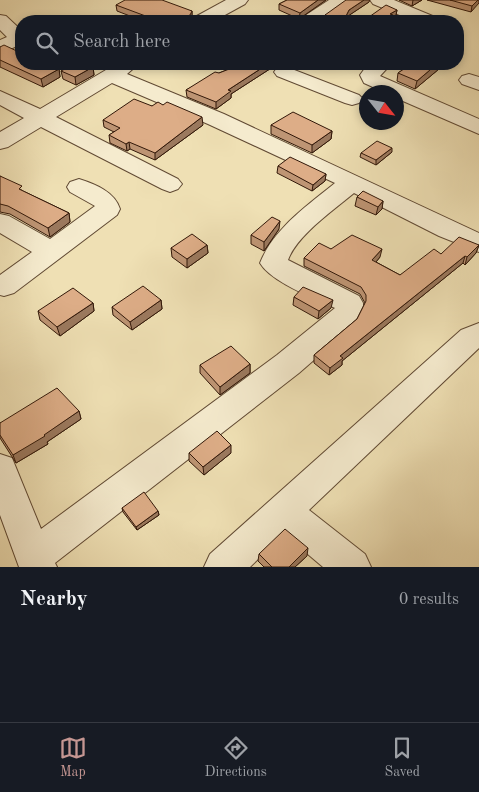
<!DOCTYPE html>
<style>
body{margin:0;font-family:"Old Standard TT",serif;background:#20242c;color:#f1f3f6}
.compass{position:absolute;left:359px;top:85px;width:45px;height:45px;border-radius:50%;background:#171b24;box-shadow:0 2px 8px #0003;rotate:121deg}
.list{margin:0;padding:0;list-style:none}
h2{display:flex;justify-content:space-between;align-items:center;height:65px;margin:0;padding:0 20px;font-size:21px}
h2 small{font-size:16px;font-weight:400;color:#9ea1a6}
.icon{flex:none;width:28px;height:28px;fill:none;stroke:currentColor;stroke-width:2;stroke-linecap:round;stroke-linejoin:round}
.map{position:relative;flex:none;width:479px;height:567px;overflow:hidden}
.search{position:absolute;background:#171b24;box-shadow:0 2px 8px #0003;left:15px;right:15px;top:15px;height:55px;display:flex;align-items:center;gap:12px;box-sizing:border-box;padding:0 18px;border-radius:20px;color:#9ea1a6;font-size:19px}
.sheet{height:155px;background:#171b24}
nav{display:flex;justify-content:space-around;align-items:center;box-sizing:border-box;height:70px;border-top:1px solid #363941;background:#171b24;font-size:14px;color:#9ea1a6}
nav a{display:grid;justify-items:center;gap:2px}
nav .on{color:#c59692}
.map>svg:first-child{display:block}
</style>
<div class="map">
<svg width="479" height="567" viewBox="0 0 479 567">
<rect width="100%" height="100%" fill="#efe0b4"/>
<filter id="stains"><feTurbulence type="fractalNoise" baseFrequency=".004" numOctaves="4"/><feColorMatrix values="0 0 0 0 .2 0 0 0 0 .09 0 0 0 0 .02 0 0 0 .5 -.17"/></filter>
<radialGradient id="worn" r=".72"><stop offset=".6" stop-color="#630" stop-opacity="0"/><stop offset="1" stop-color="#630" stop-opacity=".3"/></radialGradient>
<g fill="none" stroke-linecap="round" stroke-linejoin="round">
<!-- minor casing -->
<g stroke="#614a34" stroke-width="2">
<g id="minor">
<path d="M226,0H248L245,4L214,21H192L195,17Z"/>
<path d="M329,0H350L321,21H300L303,17Z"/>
<path d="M370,0H394L435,17L438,21H414L373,4Z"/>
<path d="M0,15L6,16L21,30V44L0,54V40L7,37L0,30Z"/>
<path d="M116,64H134L136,66L127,74L224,114L479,233V252L439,236L354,193C334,210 297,235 288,260L359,296L363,303V308L354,325L299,373L55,563L57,567H19L0,515V454L12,458L41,529L277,355L335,308C314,298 271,282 260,263C274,228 307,206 335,183L208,124L112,83L56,117L178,179L182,184L178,189L170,192L162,189L41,127L8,147L0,149V132L24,118L0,105V91L40,109Z"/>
<path d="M368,64H391L380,76L479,119V134L396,98V92H384L364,83L360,75Z"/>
<path d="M284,66L359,95L363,99L359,103L352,105L345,103L277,76L274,72L277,68Z"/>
<path d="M469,74L479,77V90L462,84L459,80L462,76Z"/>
<path d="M79,179C95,184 115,192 120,209L117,215L14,293L4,296L0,295V275L32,252L0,233V214L9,216L50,239L95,206L70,192L67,187L70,182Z"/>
<path d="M479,323V348L309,510L365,554L371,567H323L284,534L250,567H204L210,554L461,330Z"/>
</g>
</g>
<!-- minor -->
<use href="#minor" fill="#f5ebce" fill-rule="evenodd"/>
</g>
<!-- wall -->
<g fill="#be9574" stroke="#321809">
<path d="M287,0H326L299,19L279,10V4Z"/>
<path d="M399,0H422L412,6Z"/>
<path d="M427,0H479L471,12Z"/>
<path d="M369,2L348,16L369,17L397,10L396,15L393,17L392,21H325V15Z"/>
<path d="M116,5L192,11V17L190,21H143L117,11Z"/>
<path d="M0,47L59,69L60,77L43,87L0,67Z"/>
<path d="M242,64H276V65L231,94V98L216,109L187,97L186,90L219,73Z"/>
<path d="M411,64H445L415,89L397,81L398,73Z"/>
<path d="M93,67L94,75L76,85L63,79L61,71Z"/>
<path d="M152,106L203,125L155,160L130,149L127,151L110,143L109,135L114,132L104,127L103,120Z"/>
<path d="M271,125L332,131L331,139L312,153L271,134Z"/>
<path d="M392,152L376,165L360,157L361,153Z"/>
<path d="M278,166L326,174L325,181L312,191L277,173Z"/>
<path d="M0,176L23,191L69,213L70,222L50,237L10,214L0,212Z"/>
<path d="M357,197L383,201L382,209L376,215L355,206Z"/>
<path d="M279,229L264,251L251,244V235Z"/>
<path d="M207,245L208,253L187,268L172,257L171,248Z"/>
<path d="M479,245L476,253L465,265L463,263L342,361V365L329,375L314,363V355L357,319L365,303L360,294L304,266V258L331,249L380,257L376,262L400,275L441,254Z"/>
<path d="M294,297L331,308L318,319L293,305Z"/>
<path d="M161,300L162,309L132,330L113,315L112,307Z"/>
<path d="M93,303L94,311L60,336L40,320L38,311Z"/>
<path d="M250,364V373L220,395L200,373V365Z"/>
<path d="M79,411L81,419L47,442L48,444L16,463L0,438V423Z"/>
<path d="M189,453H231L204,475L189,461Z"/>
<path d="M122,508L158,511L159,515L137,530L123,512Z"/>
<path d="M259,554L307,556L295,567H264L258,561Z"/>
</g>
<!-- shaded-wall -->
<g fill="#9b795e" stroke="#321809">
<path d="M318,0H326L299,19L300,13Z"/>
<path d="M364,0H370L369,2L348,16L347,20L346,16L349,10Z"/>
<path d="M413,0H422L412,6Z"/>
<path d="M478,0H479V3L471,12L472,6Z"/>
<path d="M397,10L396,15L393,17L392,21H384L390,14Z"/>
<path d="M192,11V17L190,21H179Z"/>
<path d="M268,64H276V65L231,94V98L216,109V102L228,90Z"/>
<path d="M437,64H445L415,89L417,81Z"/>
<path d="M93,67L94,75L76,85L75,77Z"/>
<path d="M59,69L60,77L43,87L41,79Z"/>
<path d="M202,117L203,125L155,160V153Z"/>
<path d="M332,131L331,139L312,153V145Z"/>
<path d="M129,142L130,149L127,151L126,144Z"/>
<path d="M392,148V152L376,165V160Z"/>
<path d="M326,174L325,181L312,191L313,185Z"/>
<path d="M383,201L382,209L376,215L378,207Z"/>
<path d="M69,213L70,222L50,237L48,228Z"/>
<path d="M280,221L279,229L264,251V242Z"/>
<path d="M207,245L208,253L187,268V259Z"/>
<path d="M479,245L476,253L465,265L467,257Z"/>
<path d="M382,249L380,257L371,268L372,260Z"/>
<path d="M465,256L463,263L342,361V365L329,375L330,368L340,356Z"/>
<path d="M161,300L162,309L132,330L130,322Z"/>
<path d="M333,300L331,308L318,319L319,311Z"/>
<path d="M93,303L94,311L60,336L57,327Z"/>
<path d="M250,364V373L220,395V387Z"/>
<path d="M79,411L81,419L47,442L48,444L16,463L13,455Z"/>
<path d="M231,445V453L204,475L203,467Z"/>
<path d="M158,511L159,515L137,530L136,527Z"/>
<path d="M308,548L307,556L295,567H289Z"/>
</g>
<!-- building -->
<g fill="#ddad87" stroke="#321809">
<path d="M125,0H162L192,11L190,15L179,21H159L116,5Z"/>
<path d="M287,0H318L300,13L279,4Z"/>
<path d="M346,0H364L349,10L346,16L369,17L386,5L397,10L390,14L393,15L384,21H350L343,18L339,20L325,15Z"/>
<path d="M450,0H478L472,6Z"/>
<path d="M4,45L21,53V64H47L59,69L41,79L0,60V47Z"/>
<path d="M74,64H86L93,67L75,77L61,71Z"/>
<path d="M242,64H268L228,90L231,91L216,102L186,90L215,72L219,73Z"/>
<path d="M411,64H437L417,81L398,73Z"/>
<path d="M134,99L152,106L158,102L163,105L167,102L202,117L155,153L129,142L126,144L109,135L120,128L103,120Z"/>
<path d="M293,112L332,131L312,145L271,125Z"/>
<path d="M377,141L392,148L376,160L361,153Z"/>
<path d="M290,157L326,174L313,185L278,166Z"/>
<path d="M0,176L22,186L19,189L69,213L48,228L8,206L0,204Z"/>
<path d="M363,191L383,201L378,207L357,197Z"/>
<path d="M272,217L280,221L264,242L251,235Z"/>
<path d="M192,234L207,245L187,259L171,248Z"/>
<path d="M352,235L382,249L372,260L400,275L434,249L441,254L459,237L479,245L467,257L465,256L340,356L343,358L330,368L314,355L357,319L366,301V295L361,287L304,258L319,243L331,249Z"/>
<path d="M143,286L161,300L130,322L112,307Z"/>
<path d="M303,287L333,300L319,311L294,297Z"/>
<path d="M73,288L93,303L57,327L38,311Z"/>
<path d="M231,346L250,364L220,387L200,365Z"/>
<path d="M57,388L79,411L44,435L45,436L13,455L0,435V423Z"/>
<path d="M217,431L231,445L203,467L189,453Z"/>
<path d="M144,492L158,511L136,527L122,508Z"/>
<path d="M285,529L308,548L289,567H272L259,554Z"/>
</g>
<rect width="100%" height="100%" filter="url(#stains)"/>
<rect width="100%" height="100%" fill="url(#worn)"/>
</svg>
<svg class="compass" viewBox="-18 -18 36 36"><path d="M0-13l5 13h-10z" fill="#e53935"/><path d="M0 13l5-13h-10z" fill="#9ea1a6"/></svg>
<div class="search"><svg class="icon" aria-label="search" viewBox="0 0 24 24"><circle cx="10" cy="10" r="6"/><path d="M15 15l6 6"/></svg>Search here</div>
</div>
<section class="sheet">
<h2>Nearby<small>0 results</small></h2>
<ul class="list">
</ul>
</section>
<nav>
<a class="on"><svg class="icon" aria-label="map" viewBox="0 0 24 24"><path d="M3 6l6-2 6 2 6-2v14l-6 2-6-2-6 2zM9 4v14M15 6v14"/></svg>Map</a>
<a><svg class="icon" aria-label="directions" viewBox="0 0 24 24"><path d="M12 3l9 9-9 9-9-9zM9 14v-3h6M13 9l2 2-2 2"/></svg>Directions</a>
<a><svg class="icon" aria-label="saved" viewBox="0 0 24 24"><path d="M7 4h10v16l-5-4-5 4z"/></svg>Saved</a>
</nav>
